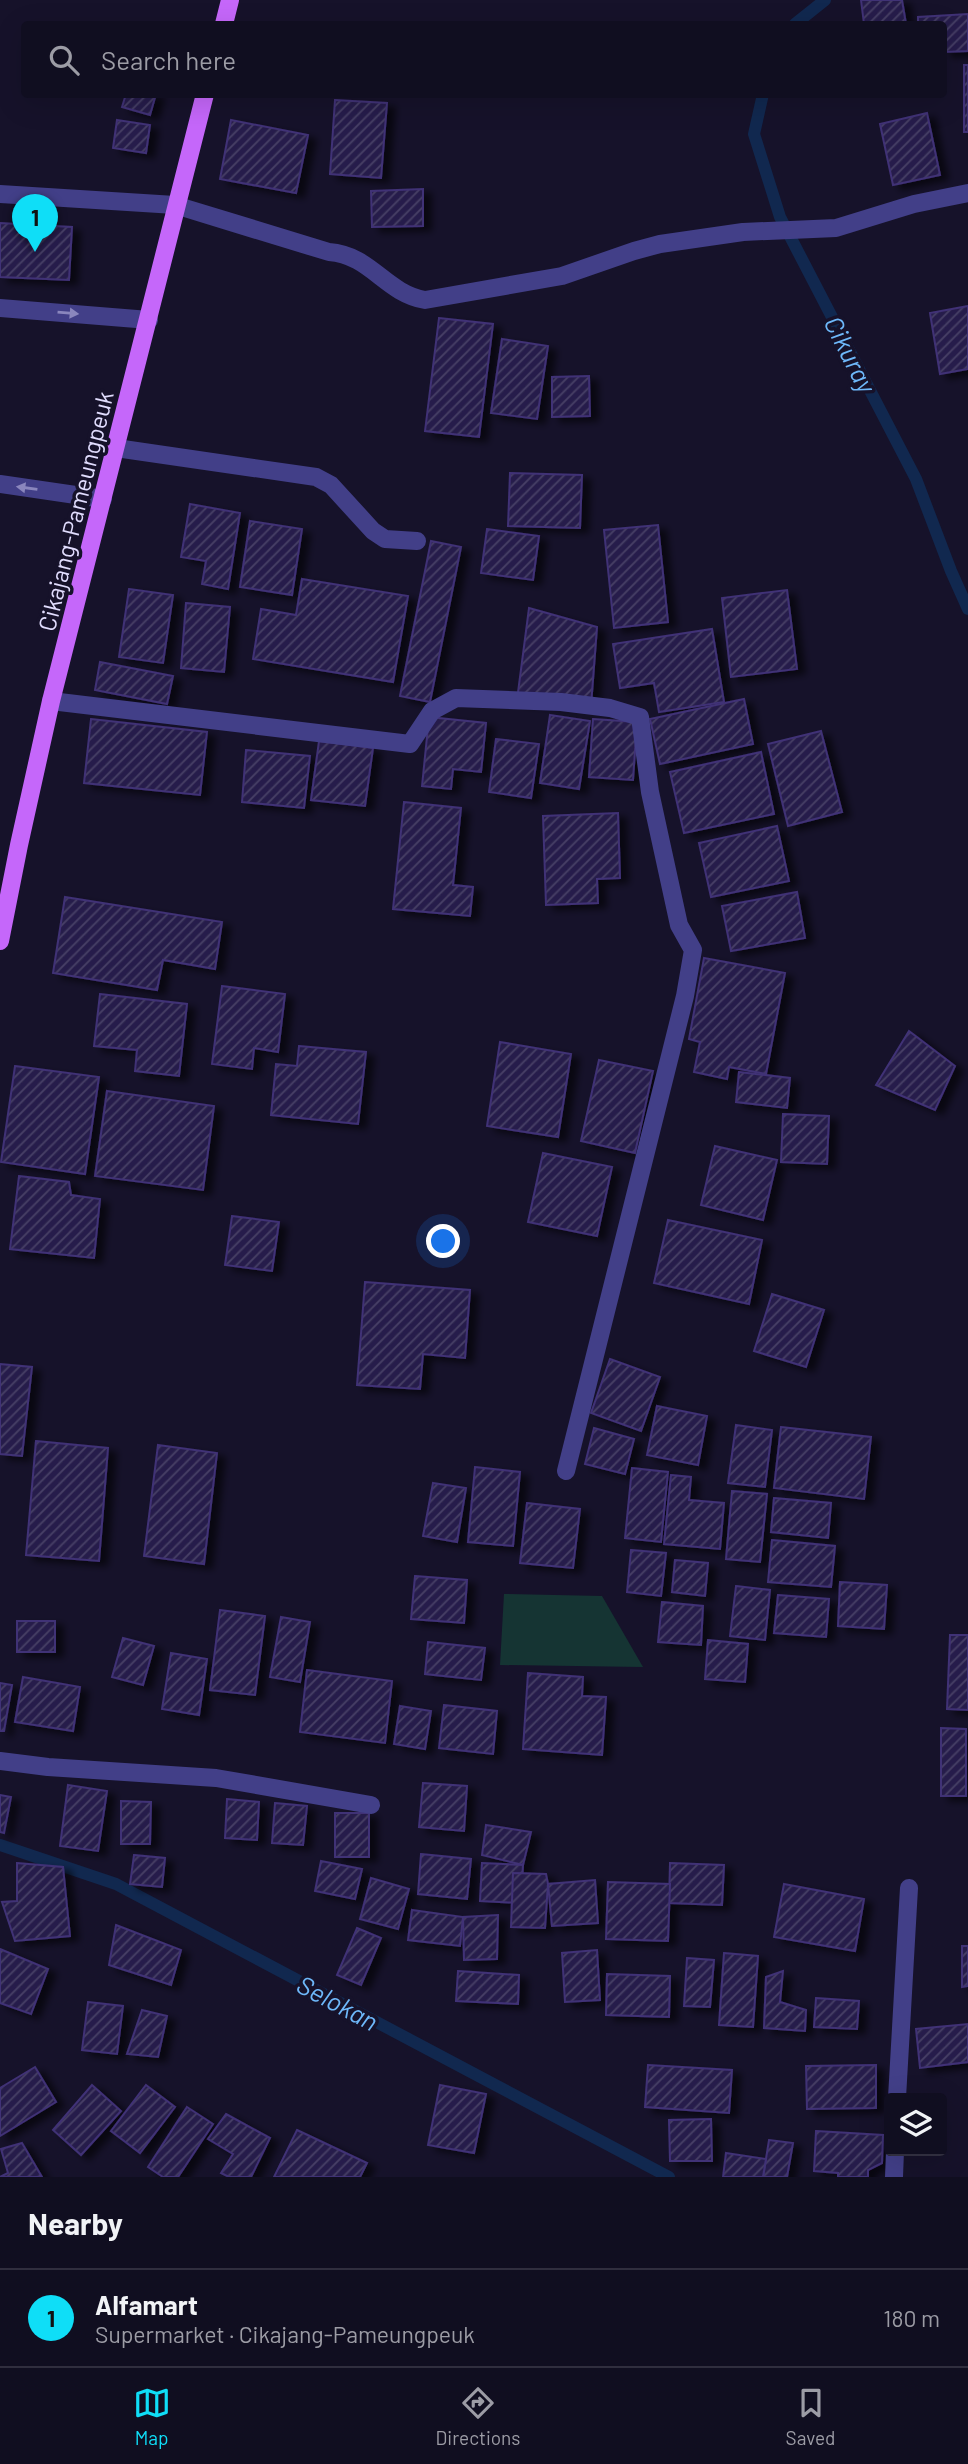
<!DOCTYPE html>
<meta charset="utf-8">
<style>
body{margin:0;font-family:Barlow,sans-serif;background:#1e1c2d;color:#f1f3f6}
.controls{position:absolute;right:21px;bottom:21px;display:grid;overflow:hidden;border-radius:7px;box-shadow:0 7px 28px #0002}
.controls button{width:63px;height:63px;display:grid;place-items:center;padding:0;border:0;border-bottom:2px solid #302e3e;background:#100e20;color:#f1f3f6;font:35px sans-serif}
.you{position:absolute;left:444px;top:1242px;width:24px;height:24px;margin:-18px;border:5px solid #fff;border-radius:50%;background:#1a73e8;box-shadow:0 0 0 10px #1a73e833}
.badge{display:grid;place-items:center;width:46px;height:46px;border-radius:50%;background:#0fdef7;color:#111;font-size:23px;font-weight:700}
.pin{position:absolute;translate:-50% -58px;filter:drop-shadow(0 2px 4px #0008)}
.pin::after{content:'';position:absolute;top:37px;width:24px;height:21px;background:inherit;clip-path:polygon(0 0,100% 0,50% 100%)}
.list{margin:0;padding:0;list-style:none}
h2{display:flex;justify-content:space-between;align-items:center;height:91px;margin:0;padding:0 28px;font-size:30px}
h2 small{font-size:23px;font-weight:400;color:#9c9ca5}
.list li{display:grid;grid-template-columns:46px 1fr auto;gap:21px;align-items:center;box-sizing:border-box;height:98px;padding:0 28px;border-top:2px solid #302e3e}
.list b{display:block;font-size:26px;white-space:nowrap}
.list p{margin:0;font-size:23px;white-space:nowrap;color:#9c9ca5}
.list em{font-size:23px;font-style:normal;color:#9c9ca5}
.icon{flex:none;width:38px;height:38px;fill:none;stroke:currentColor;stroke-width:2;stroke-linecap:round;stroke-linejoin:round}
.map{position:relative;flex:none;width:968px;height:2177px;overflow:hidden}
.search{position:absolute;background:#100e20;box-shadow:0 7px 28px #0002;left:21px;right:21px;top:21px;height:77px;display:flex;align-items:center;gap:18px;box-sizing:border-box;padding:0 24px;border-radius:7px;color:#9c9ca5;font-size:26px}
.sheet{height:189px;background:#100e20}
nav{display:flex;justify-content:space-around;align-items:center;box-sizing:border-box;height:98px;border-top:2px solid #302e3e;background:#100e20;font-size:19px;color:#9c9ca5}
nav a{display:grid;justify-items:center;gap:4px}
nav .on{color:#0fdef7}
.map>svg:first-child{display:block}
</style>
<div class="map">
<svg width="968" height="2177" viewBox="0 0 968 2177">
<defs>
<pattern id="building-hatch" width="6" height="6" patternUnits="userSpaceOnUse" patternTransform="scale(1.75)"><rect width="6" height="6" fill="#281f4b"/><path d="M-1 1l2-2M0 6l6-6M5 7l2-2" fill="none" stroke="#473f66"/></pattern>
<filter id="shadow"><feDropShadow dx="8" dy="4.5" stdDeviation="3.5" flood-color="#0009"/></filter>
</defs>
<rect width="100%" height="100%" fill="#16122a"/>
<!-- green -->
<path fill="#153433" d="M504,1594L602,1596L643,1667L500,1665Z"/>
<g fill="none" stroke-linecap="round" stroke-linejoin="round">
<!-- stream -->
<g stroke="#11284f" stroke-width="12">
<path d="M795,24L825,0"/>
<path d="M763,94L754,134L780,217L916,479L951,571L968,609"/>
<path d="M0,1845L116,1884L669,2177"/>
</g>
</g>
<!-- building -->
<g fill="url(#building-hatch)" stroke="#403176" stroke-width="2" filter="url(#shadow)">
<path d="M861,0H902L906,24H864Z"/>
<path d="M968,14V51L944,52V24H918V17Z"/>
<rect x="964" y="65" width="4" height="67"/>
<path d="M126,94H156L150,115L122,107Z"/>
<path d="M335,100L387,103L381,178L330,174Z"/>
<path d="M927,113L940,175L893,185L880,124Z"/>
<path d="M117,120L150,125L146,153L113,148Z"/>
<path d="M231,120L308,135L296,193L220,179Z"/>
<path d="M423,189V226L372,227L371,191Z"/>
<path d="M0,223L72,227L69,280L0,277Z"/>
<path d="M968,306V369L940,374L930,313Z"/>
<path d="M439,318L493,324L479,437L425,431Z"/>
<path d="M502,339L548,346L537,419L491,413Z"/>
<path d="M589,376L590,416L552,417V377Z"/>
<path d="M510,473L582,475L580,528L508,526Z"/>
<path d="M190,504L240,513L228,589L202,584L206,561L181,557Z"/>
<path d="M250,521L302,529L292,595L240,587Z"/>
<path d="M658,525L668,622L614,628L604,530Z"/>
<path d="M487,529L539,536L533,580L481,573Z"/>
<path d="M431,541L461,547L430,702L400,696Z"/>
<path d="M302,579L408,596L393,682L253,659L261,609L296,615Z"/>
<path d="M129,589L173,595L163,663L119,657Z"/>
<path d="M787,590L797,669L731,677L722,598Z"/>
<path d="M186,603L230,607L224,672L181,668Z"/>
<path d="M529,608L597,627L591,706L517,700Z"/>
<path d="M712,629L724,702L659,712L654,683L620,688L613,644Z"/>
<path d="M100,662L173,676L167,704L95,690Z"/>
<path d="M744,699L753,744L660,764L650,719Z"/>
<path d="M550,715L590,721L579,789L540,783Z"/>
<path d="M429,717L486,723L481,772L453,769L451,789L422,786Z"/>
<path d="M91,719L207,732L200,795L84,783Z"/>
<path d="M593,719L637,722L633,780L589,777Z"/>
<path d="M821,731L842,812L788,826L768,744Z"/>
<path d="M496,739L539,744L531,798L489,792Z"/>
<path d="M319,741L373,748L365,806L311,800Z"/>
<path d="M246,750L310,756L304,808L242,802Z"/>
<path d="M761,752L774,814L684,833L670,772Z"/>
<path d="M404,802L461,808L453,885L473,887L470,916L393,909Z"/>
<path d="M618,813L620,878L597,879L598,903L546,905L543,816Z"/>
<path d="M777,826L789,881L711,897L699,843Z"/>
<path d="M797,892L805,938L731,951L722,906Z"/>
<path d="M65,897L222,922L215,969L163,960L157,990L53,973Z"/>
<path d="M704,958L785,973L766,1074L729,1067L727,1079L694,1072L700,1042L689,1039Z"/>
<path d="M222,986L285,994L278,1052L254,1048L252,1069L212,1064Z"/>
<path d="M100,994L187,1004L179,1076L135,1071L137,1050L94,1046Z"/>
<path d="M909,1031L955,1066L935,1110L876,1085Z"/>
<path d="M500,1042L571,1054L558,1137L487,1126Z"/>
<path d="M299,1046L366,1052L358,1124L271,1115L276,1064L297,1066Z"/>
<path d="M599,1060L653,1071L635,1153L581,1141Z"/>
<path d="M15,1066L99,1077L85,1174L1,1162Z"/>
<path d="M739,1072L790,1078L787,1108L736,1102Z"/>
<path d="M107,1091L214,1106L203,1190L95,1176Z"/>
<path d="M783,1114L829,1116L827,1164L781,1162Z"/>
<path d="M715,1146L777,1160L763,1220L701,1205Z"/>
<path d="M543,1153L612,1167L597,1236L528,1222Z"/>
<path d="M19,1176L69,1182L71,1195L100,1199L94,1258L10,1249Z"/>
<path d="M232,1216L279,1222L272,1271L225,1265Z"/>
<path d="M668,1220L762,1240L749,1304L654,1283Z"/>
<path d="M365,1282L470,1290L465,1358L423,1354L420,1389L357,1385Z"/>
<path d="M772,1294L824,1310L806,1367L754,1351Z"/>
<path d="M610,1359L660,1377L641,1431L591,1413Z"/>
<path d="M0,1364L32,1367L22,1456L0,1454Z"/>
<path d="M657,1406L707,1416L698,1465L647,1455Z"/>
<path d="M736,1425L772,1430L765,1487L728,1483Z"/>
<path d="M781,1427L871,1437L864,1499L774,1488Z"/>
<path d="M594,1428L634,1439L625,1474L585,1464Z"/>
<path d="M36,1441L108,1448L99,1561L26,1555Z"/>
<path d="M158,1445L217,1453L204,1564L144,1556Z"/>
<path d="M475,1467L520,1472L513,1546L468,1542Z"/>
<path d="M632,1468L668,1472L661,1542L625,1538Z"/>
<path d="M671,1475L691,1477L689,1500L724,1503L720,1549L664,1544Z"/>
<path d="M433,1483L466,1488L457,1542L423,1536Z"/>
<path d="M732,1491L767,1494L760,1562L726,1559Z"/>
<path d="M774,1498L831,1503L828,1538L771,1532Z"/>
<path d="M527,1503L580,1509L573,1568L520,1563Z"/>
<path d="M772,1540L835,1546L831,1587L768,1582Z"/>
<path d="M631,1550L666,1553L661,1596L627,1592Z"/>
<path d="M675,1560L708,1563L705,1596L672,1592Z"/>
<path d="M415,1576L467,1580L464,1623L411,1619Z"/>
<path d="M840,1582L887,1585L884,1629L838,1626Z"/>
<path d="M736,1586L770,1590L765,1640L730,1636Z"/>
<path d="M778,1595L829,1599L826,1637L774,1633Z"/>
<path d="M662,1602L703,1606L701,1645L658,1642Z"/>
<path d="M220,1610L265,1616L255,1695L210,1690Z"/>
<path d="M281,1617L310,1622L300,1682L270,1677Z"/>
<rect x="17" y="1621" width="38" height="31"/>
<path d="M950,1635H968V1710L947,1709Z"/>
<path d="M123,1638L154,1646L143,1685L112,1677Z"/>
<path d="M708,1640L748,1644L745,1682L705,1679Z"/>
<path d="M428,1642L485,1648L481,1680L425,1674Z"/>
<path d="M171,1653L207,1659L199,1715L162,1709Z"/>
<path d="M307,1670L392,1681L385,1743L300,1732Z"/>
<path d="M528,1673L583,1677L582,1696L606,1697L602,1755L523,1749Z"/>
<path d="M23,1677L80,1687L73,1731L15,1722Z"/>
<path d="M0,1683L12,1685L4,1731H0Z"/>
<path d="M444,1705L497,1711L493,1754L439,1748Z"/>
<path d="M400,1706L431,1711L425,1749L394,1744Z"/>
<path d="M941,1728L966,1729V1796H941Z"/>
<path d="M423,1783L467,1786L464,1831L419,1827Z"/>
<path d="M68,1785L107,1791L98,1851L60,1846Z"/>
<path d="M0,1795L11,1797L4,1833L0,1832Z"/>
<path d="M227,1799L259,1802L257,1840L225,1838Z"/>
<path d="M121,1801L151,1802L150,1844H121Z"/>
<path d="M275,1803L307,1806L303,1845L272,1843Z"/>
<rect x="335" y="1813" width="34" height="44"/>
<path d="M486,1825L531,1832L523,1865L482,1855Z"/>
<path d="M421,1854L471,1859L467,1899L418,1894Z"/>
<path d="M134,1855L165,1858L162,1887L130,1884Z"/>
<path d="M321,1861L362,1869L355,1899L315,1891Z"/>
<path d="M17,1863L63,1867L70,1936L15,1941L2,1902L17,1901Z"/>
<path d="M482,1863L523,1865L521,1903L480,1901Z"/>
<path d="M670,1863L724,1865L722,1905L669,1903Z"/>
<path d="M513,1873L546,1874L548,1884L545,1928L511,1927Z"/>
<path d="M371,1878L409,1889L398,1929L360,1919Z"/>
<path d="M595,1880L598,1923L552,1926L548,1884Z"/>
<path d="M608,1882L670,1884L668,1941L606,1939Z"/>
<path d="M784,1884L864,1899L855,1951L774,1937Z"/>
<path d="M412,1910L463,1917L460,1946L408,1940Z"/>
<path d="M498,1915L497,1959L464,1960L463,1917Z"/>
<path d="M116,1925L181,1950L171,1985L109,1965Z"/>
<path d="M357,1928L381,1938L361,1985L337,1975Z"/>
<path d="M962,1946H968V1986L962,1987Z"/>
<path d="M0,1949L48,1969L31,2014L0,2003Z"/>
<path d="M597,1950L600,2000L565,2002L562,1953Z"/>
<path d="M724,1953L758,1956L753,2027L719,2025Z"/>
<path d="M687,1958L714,1960L710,2007L684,2006Z"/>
<path d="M458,1971L519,1975L518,2004L456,2001Z"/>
<path d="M783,1971L780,2002L806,2010L805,2031L764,2028L766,1977Z"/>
<path d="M607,1974L670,1976L669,2017L606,2015Z"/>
<path d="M816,1998L859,2001L857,2029L814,2027Z"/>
<path d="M88,2002L123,2006L117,2054L82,2050Z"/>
<path d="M142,2010L167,2016L158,2057L127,2054Z"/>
<path d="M968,2024V2062L920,2068L916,2029Z"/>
<path d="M648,2065L732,2070L729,2113L645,2107Z"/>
<path d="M876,2065V2108L807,2109L806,2066Z"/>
<path d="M35,2067L56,2102L0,2136V2088Z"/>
<path d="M92,2085L121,2111L81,2155L53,2130Z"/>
<path d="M146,2085L175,2107L140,2153L111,2131Z"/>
<path d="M440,2085L486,2094L474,2153L428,2145Z"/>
<path d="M187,2107L213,2124L178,2177H163L148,2167Z"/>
<path d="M226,2114L270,2138L251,2177H229L221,2173L233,2154L208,2139Z"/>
<path d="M711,2119L712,2161H670L669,2120Z"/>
<path d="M297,2130L367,2163L360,2177H274Z"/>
<path d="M816,2131L883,2135L882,2163L868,2170V2177H838V2173L814,2171Z"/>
<path d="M769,2140L793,2143L787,2177H763Z"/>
<path d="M22,2143L42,2177H0L8,2173L1,2149Z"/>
<path d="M726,2153L766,2159L763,2177H723Z"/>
</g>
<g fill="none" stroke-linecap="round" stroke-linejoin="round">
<!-- service -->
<g stroke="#423f88" stroke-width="18">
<path d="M0,308L149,320"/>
<path d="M0,484L103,499"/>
</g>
<!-- minor -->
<g stroke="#423f88" stroke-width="18">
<path d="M0,194L175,205L329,252C371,255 385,293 425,300L562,276L634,251L660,244L743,232L836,228L914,204L968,193"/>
<path d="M116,448L316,477L331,485L373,531L385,539L417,541"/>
<path d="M51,701L410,744L432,711L456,698L561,702L610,708L640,717L650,792L679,925L693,950L685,996L566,1471"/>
<path d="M0,1761L48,1767L216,1778L371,1805"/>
<path d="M897,2098L909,1888"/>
<path d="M894,2177L895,2151"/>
</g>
<!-- primary -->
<g stroke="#c567fa" stroke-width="18">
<path d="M224,24L230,0"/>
<path d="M0,941L19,845L51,701L205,94"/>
</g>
</g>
<!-- one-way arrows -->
<defs><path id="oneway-solid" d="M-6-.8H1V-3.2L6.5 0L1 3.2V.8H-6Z" transform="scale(1.75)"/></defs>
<g fill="#8a86bd">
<use href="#oneway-solid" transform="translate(68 313) rotate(5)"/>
<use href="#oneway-solid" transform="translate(27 488) rotate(-172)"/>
</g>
<g text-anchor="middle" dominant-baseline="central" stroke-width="7" stroke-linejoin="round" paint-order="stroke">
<!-- street labels -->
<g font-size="24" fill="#e1ddfe" stroke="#16122a">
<text transform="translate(75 511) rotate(-76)">Cikajang-Pameungpeuk</text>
</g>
<!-- water labels -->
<g font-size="26" font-style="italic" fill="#6eb8fa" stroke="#16122a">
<text transform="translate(851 354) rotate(63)">Cikuray</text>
<text transform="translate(338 2002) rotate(28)">Selokan</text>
</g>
</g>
</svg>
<div class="controls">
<button><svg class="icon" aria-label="layers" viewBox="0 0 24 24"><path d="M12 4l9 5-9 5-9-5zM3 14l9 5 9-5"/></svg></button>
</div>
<div class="you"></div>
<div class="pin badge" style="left:35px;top:252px">1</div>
<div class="search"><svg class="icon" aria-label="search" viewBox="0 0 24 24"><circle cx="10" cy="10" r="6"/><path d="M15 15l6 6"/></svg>Search here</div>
</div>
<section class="sheet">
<h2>Nearby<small></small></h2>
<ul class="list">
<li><span class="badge">1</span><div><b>Alfamart</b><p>Supermarket · Cikajang-Pameungpeuk</p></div><em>180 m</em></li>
</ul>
</section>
<nav>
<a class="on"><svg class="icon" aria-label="map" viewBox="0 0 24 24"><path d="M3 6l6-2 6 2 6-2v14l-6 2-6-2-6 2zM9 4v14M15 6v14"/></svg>Map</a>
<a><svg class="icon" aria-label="directions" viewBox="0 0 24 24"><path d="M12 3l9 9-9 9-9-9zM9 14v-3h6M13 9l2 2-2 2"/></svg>Directions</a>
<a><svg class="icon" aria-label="saved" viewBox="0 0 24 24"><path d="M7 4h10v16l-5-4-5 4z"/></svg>Saved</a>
</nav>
